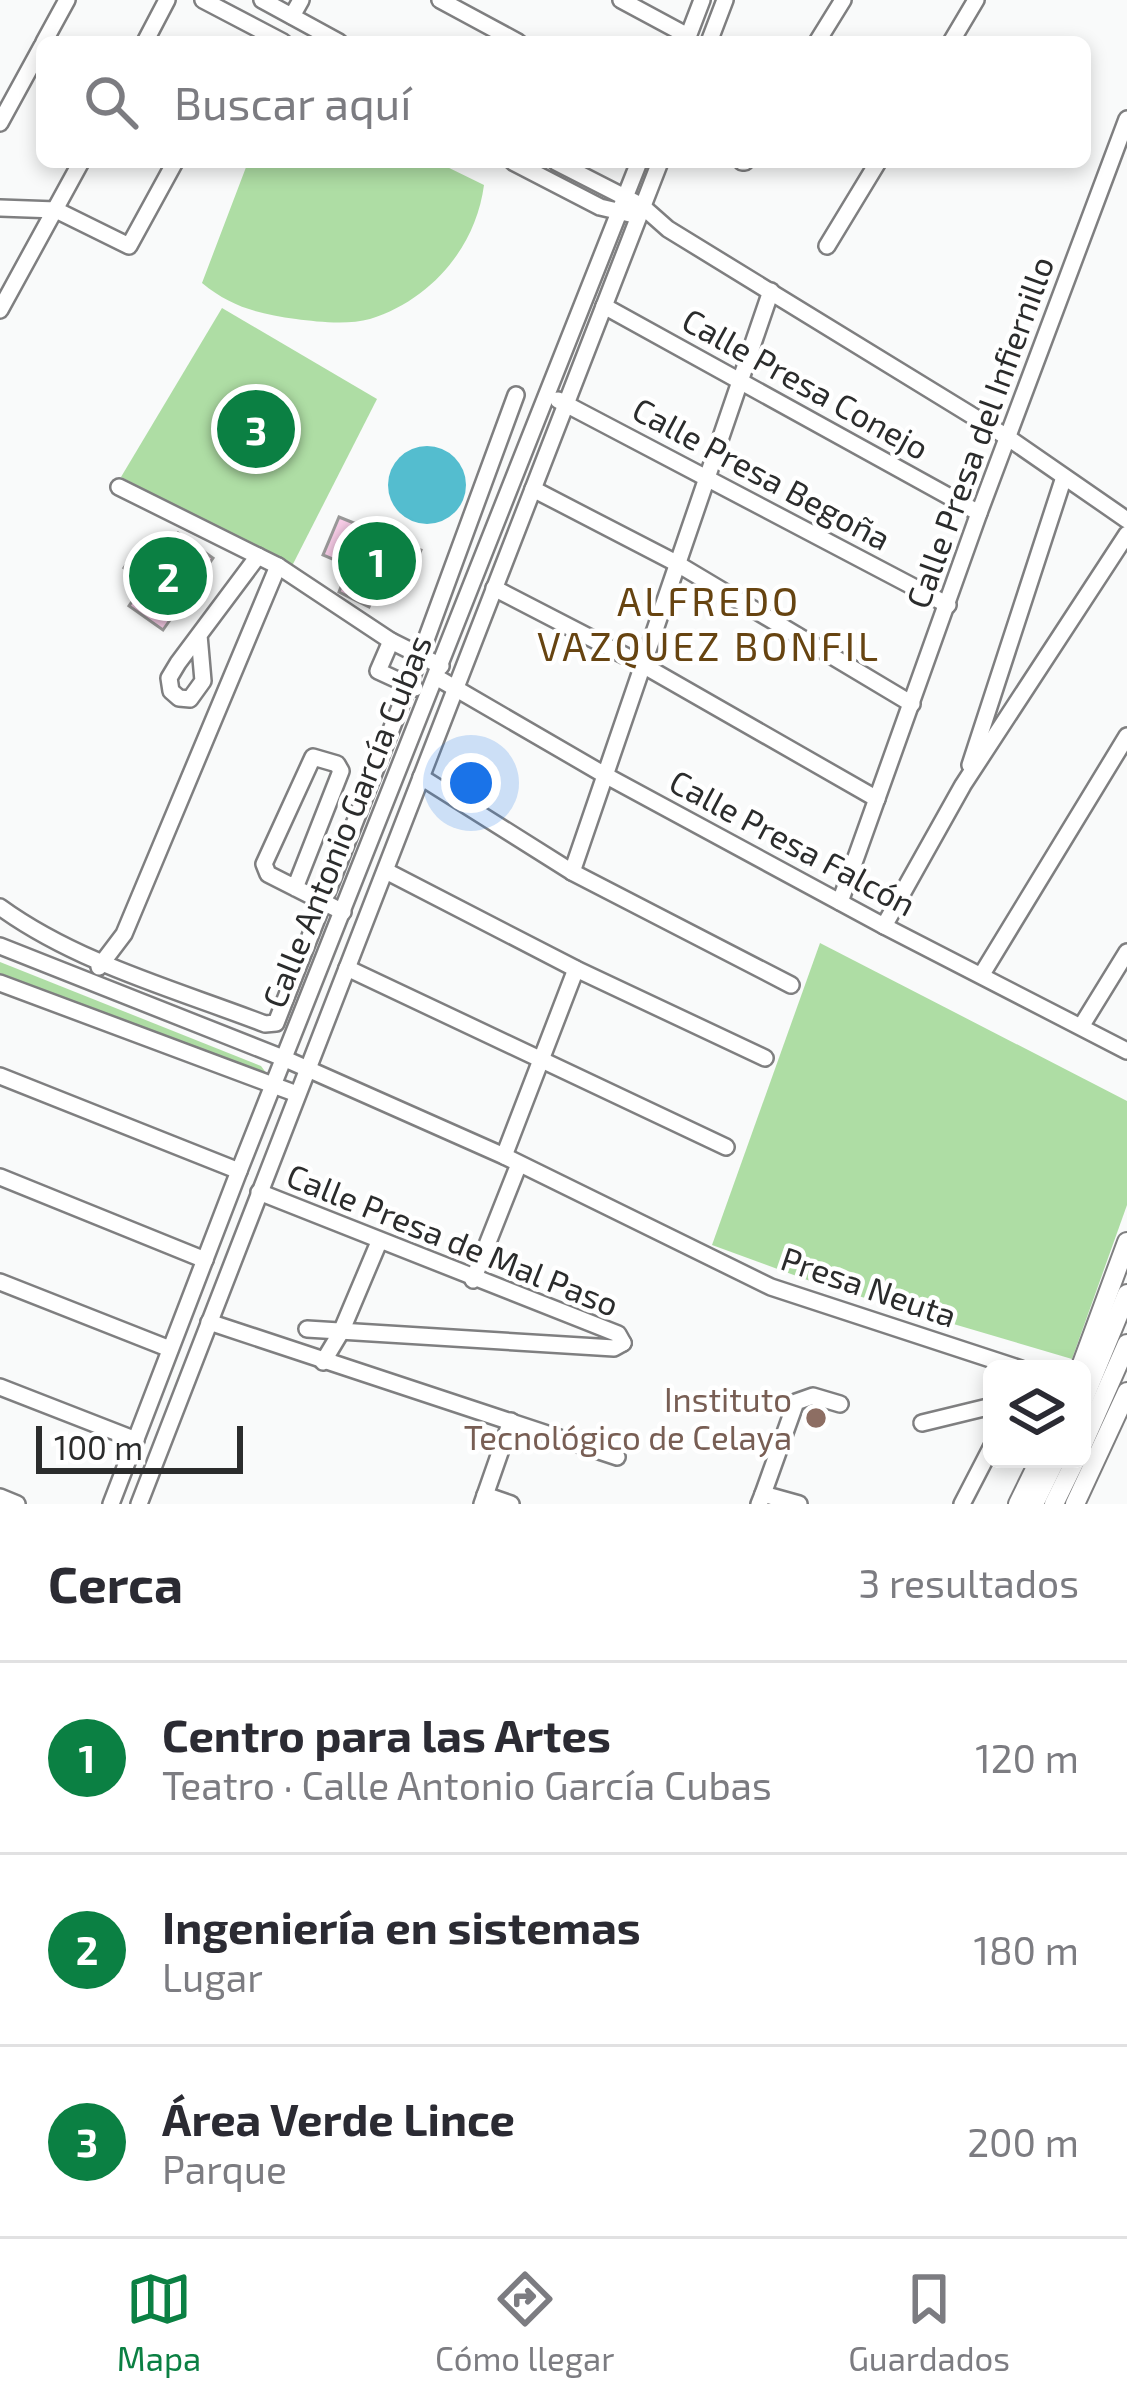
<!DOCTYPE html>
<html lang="es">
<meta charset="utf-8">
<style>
body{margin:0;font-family:"Exo 2",sans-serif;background:#f2f2f3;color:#2b2b33}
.controls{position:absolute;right:36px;bottom:36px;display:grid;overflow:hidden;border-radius:18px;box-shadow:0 6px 18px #0003}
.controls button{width:108px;height:108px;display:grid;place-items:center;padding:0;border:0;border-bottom:3px solid #e1e1e2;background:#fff;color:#2b2b33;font:60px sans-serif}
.scale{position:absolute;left:36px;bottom:30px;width:207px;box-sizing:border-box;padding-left:12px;border:6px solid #2b2c2c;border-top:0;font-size:33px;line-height:42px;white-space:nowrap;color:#2b2c2c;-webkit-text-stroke:9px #fff;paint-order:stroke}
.you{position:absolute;left:471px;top:783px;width:42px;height:42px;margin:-30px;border:9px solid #fff;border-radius:50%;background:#1a73e8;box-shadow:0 0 0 18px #1a73e833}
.badge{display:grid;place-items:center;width:78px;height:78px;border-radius:50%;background:#0b8043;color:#fff;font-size:39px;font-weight:700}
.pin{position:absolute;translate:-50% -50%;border:6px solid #fff;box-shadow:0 3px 12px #0006}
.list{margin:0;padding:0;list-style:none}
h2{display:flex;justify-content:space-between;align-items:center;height:156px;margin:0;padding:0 48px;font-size:51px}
h2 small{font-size:39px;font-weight:400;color:#7c7c81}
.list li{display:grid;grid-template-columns:78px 1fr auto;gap:36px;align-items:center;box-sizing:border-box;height:192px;padding:0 48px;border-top:3px solid #e1e1e2}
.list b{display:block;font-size:45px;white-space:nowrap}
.list p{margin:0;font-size:39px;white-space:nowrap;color:#7c7c81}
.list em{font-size:39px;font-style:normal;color:#7c7c81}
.icon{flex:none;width:66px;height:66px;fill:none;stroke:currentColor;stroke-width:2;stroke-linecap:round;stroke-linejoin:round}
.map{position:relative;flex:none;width:1127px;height:1504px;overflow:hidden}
.search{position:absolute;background:#fff;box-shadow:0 6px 18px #0003;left:36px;right:36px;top:36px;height:132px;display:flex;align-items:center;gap:30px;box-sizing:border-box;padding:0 42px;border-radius:18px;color:#7c7c81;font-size:45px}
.sheet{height:732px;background:#fff}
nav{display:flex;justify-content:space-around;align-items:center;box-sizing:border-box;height:168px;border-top:3px solid #e1e1e2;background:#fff;font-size:33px;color:#7c7c81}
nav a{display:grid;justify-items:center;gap:6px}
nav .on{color:#0b8043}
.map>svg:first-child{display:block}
</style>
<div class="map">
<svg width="1127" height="1504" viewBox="0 0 1127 1504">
<rect width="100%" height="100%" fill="#f9fafa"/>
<!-- green -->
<g fill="#aedda4">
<path d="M248,162H437L484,185C476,247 431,300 370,319C349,325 318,322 296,319C259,314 231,307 202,283Z"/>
<path d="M222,308L377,399L292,566L121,477Z"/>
<path d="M820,943L1127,1101V1205L1072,1359L821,1285L712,1245Z"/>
<path d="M0,962L261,1066L267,1074L258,1075L0,973Z"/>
</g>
<!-- water -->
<circle fill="#54bdcf" cx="427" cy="485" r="39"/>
<!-- building -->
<g fill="#f9cde8" stroke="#9a9999" stroke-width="3">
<path d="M339,517L421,550L405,590L380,580L369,607L339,592L349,566L323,555Z"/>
<path d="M178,533L213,558L163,630L129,606L145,583L124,568L141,543L161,557Z"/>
</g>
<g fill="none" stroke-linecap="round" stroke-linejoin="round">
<!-- minor casing -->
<g stroke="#7f7f80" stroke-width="20">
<g id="minor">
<path d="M203,0L283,42"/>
<path d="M262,0L339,42"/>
<path d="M440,0L518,42"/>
<path d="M621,0L688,36"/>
<path d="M292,16L301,0"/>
<path d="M44,42L67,0"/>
<path d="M145,42L167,0"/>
<path d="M686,42L702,0"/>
<path d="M709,42L725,0"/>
<path d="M817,42L843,0"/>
<path d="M951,42L976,0"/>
<path d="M0,123L42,46"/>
<path d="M513,162L600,207L630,214"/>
<path d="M556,162L642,206L668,229L1007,437L1127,520"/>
<path d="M742,162H745"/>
<path d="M0,208L56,210L129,246L175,162"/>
<path d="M827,246L878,162"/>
<path d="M604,306L979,513"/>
<path d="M0,310L81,162"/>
<path d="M558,400L948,605"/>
<path d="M119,487L278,566L391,641L441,666"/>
<path d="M533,489L676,563L912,704"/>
<path d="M494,588L641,664L877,799"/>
<path d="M199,635L203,681L190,699L179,698L171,691L169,678L178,663L258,556"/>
<path d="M391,641L378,671L415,688"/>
<path d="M436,677L603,774L884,926L1127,1051"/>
<path d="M970,765L1064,477"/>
<path d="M421,777L572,872L791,985"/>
<path d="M386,871L576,969L765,1058"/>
<path d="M572,872L771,291"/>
<path d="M295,888L341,771L337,764L313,757L264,864L268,874L343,912"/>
<path d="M840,902L979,513L1127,119"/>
<path d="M0,907C77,963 177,990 265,1024L276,1023L420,656L516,395"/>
<path d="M884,926L963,785L1127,534"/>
<path d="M0,946L283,1058L504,1156L771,1287L1021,1369"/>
<path d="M99,967L124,934L278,566"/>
<path d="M347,968L726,1147"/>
<path d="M982,974L1127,736"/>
<path d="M0,983L297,1094"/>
<path d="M1082,1025L1127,952"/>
<path d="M0,1076L239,1171"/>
<path d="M504,1156L576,969"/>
<path d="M0,1177L205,1260"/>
<path d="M259,1192L618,1334L623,1343"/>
<path d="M473,1280L519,1164"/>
<path d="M0,1282L170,1349"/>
<path d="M209,1322L617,1457"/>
<path d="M307,1329L614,1348L623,1343"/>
<path d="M323,1362L341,1332L379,1242"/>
<path d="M0,1387L136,1440"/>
<path d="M922,1423L992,1406"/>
<path d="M763,1494L796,1402L813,1396L840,1404"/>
<path d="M485,1495L511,1504"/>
<path d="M0,1497L17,1504"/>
<path d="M111,1504L239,1171L639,162"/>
<path d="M139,1504L660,162"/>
<path d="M482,1504L511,1421"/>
<path d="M759,1504L763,1494L799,1504"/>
<path d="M962,1504L992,1446"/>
</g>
</g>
<!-- major casing -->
<g stroke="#7f7f80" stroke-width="22">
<g id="major">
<path d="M1080,1369L1127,1242"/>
<path d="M1082,1403L1127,1294"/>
<path d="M1082,1446L1127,1344"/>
<path d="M1018,1504L1040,1459"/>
<path d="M1034,1504L1056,1459"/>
<path d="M1054,1504L1076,1459"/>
<path d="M1075,1504L1127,1392"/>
</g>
</g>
<!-- minor -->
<use href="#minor" stroke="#fff" stroke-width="15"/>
<!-- major -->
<use href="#major" stroke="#fff" stroke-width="18"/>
</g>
<!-- markers -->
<circle fill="#8d6e63" stroke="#fff" stroke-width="4.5" cx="816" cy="1418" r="12"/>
<g text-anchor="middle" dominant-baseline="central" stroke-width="9" stroke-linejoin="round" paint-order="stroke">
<!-- street labels -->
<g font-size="33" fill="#2b2c2c" stroke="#fff">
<text transform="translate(806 383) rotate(29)">Calle Presa Conejo</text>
<text transform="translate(979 432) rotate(-70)">Calle Presa del Infiernillo</text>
<text transform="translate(762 473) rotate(28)">Calle Presa Begoña</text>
<text transform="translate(346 821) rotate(-68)">Calle Antonio García Cubas</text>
<text transform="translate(793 842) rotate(28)">Calle Presa Falcón</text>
<text transform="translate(453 1239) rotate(22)">Calle Presa de Mal Paso</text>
<text transform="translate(869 1286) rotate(19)">Presa Neuta</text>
</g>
<!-- education labels -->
<g font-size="33" fill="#785e54" stroke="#fff" text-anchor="end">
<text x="792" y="1399">Instituto<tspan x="792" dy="38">Tecnológico de Celaya</tspan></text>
</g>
<!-- quarter labels -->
<g font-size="39" letter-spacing="3" fill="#674411" stroke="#fff">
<text x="709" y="600">ALFREDO<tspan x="709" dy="45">VAZQUEZ BONFIL</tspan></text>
</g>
</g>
</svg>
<div class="controls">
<button><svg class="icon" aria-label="layers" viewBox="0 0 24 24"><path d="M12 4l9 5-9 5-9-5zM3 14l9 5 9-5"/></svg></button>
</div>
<div class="scale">100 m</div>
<div class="you"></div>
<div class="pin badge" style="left:377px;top:561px">1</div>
<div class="pin badge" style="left:168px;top:576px">2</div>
<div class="pin badge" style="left:256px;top:429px">3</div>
<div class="search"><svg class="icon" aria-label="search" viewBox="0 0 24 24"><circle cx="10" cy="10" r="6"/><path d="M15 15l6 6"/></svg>Buscar aquí</div>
</div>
<section class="sheet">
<h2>Cerca<small>3 resultados</small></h2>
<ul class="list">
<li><span class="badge">1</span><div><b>Centro para las Artes</b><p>Teatro · Calle Antonio García Cubas</p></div><em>120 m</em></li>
<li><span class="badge">2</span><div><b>Ingeniería en sistemas</b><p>Lugar</p></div><em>180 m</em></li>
<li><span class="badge">3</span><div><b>Área Verde Lince</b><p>Parque</p></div><em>200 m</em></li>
</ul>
</section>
<nav>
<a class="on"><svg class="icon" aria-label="map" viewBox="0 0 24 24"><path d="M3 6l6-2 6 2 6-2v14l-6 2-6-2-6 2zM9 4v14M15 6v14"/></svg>Mapa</a>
<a><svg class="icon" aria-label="directions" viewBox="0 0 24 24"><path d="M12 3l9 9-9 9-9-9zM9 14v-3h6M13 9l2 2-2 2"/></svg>Cómo llegar</a>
<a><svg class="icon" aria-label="saved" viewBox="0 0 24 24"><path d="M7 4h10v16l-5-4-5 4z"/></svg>Guardados</a>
</nav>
